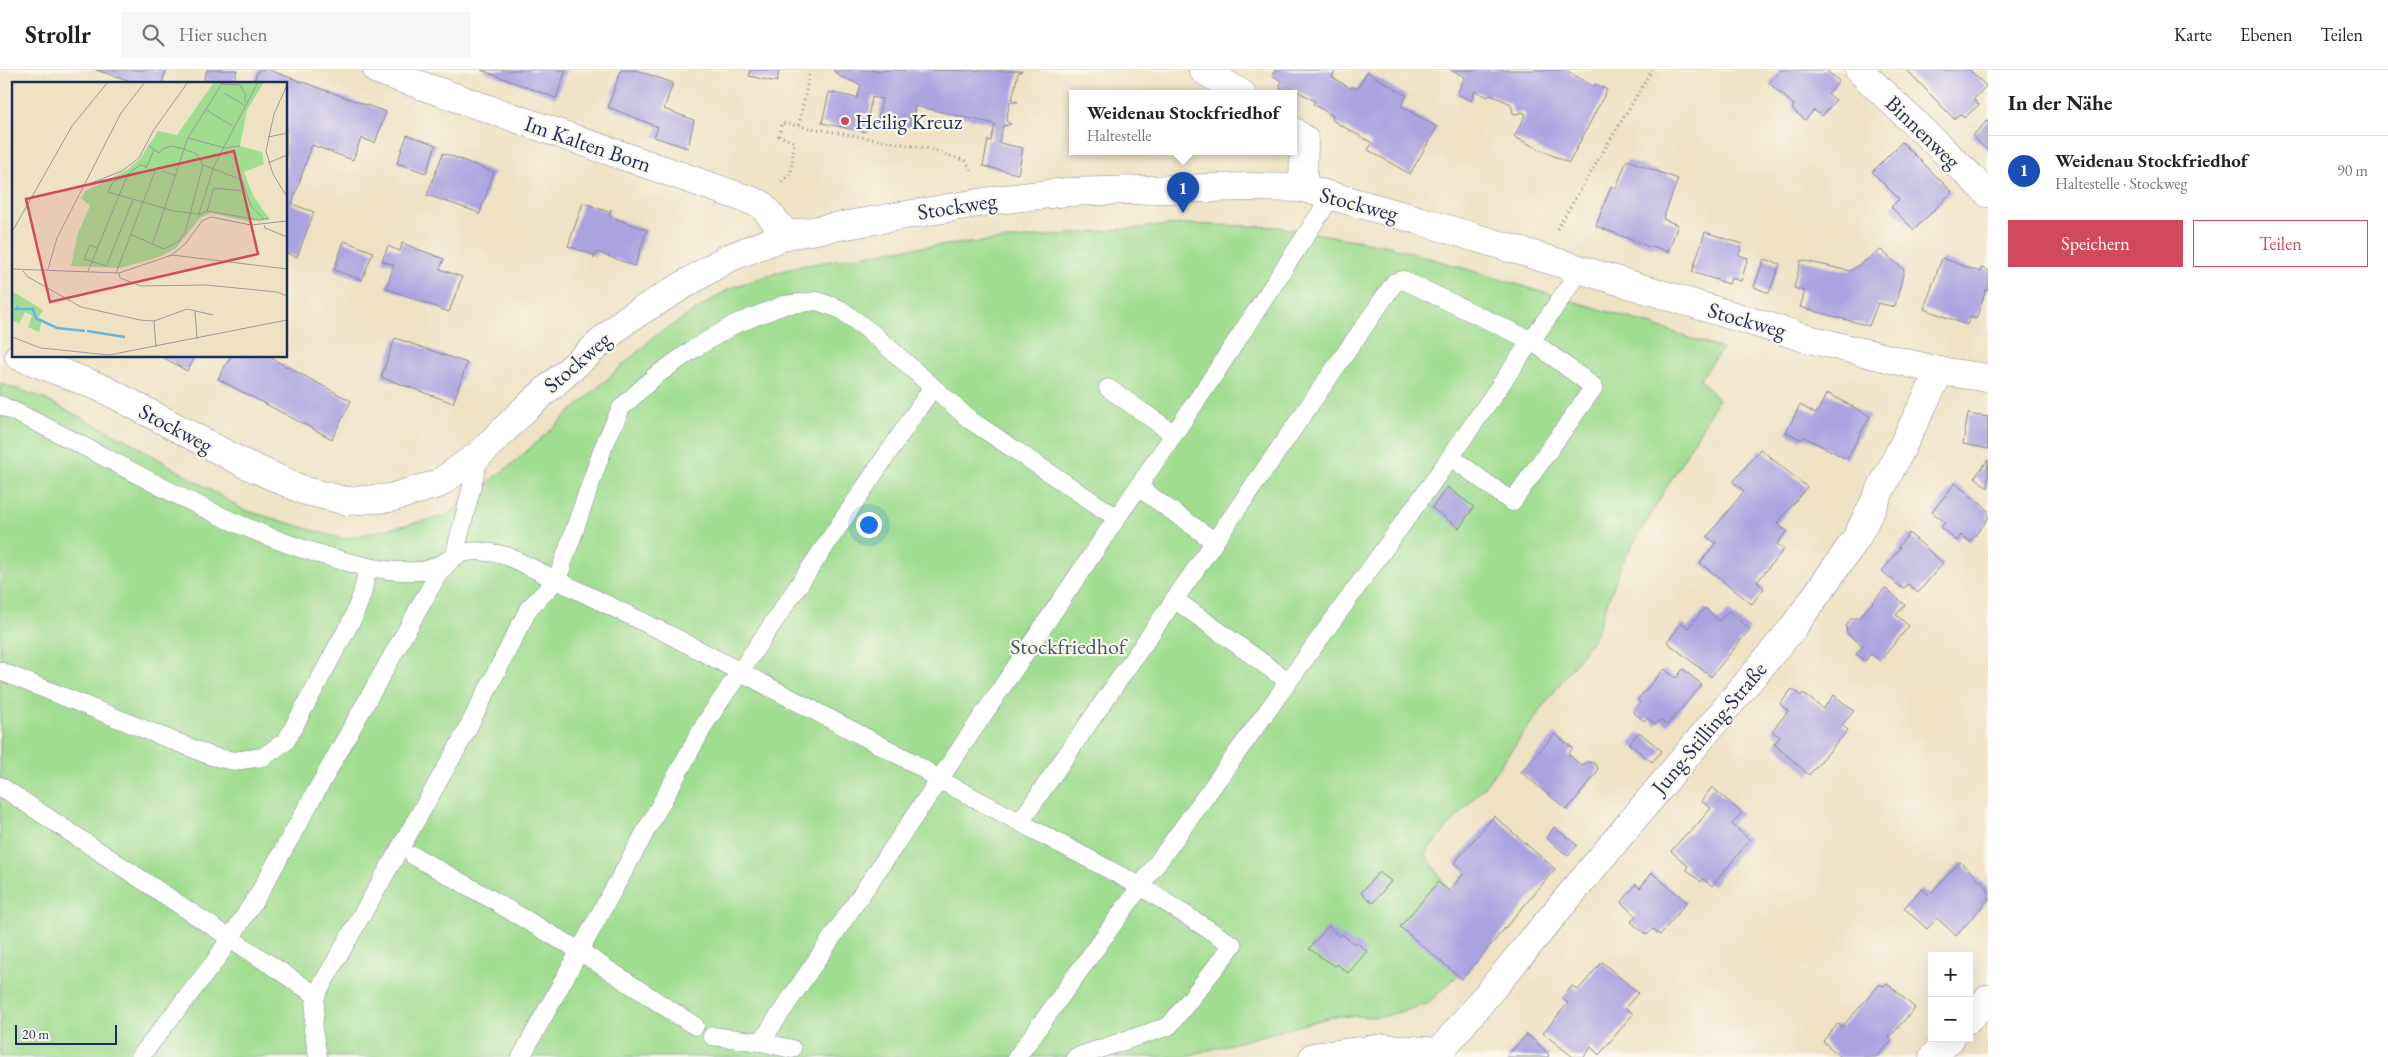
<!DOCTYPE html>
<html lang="de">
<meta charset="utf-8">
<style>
body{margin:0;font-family:"EB Garamond",serif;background:#f6f6f6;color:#222}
.controls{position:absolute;right:15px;bottom:15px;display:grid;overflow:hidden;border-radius:0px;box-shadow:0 5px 20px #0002}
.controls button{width:45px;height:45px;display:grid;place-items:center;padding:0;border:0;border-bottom:1px solid #e0e0e0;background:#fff;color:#222;font:25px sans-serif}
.scale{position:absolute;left:15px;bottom:12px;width:102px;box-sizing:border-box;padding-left:5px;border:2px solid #1b2f5e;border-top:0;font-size:14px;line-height:18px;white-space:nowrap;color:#1b2f5e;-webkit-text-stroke:4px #fbf7ec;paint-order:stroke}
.you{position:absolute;left:868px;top:454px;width:18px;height:18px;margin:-12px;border:4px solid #fff;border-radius:50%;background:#1a73e8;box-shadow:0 0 0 8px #1a73e833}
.badge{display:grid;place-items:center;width:32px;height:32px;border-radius:50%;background:#d1495b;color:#fff;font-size:16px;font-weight:700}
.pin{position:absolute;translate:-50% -41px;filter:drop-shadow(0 1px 2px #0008)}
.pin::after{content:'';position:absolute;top:26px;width:18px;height:15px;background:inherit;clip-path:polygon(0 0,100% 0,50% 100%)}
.popup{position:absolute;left:1069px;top:20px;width:228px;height:65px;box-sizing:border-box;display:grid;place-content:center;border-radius:0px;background:#fff;filter:drop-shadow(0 1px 4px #0005);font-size:16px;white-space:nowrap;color:#767676}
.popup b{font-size:19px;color:#222}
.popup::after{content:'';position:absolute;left:50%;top:100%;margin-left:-10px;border:10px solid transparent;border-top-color:#fff}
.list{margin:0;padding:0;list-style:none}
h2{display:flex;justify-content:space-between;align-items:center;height:65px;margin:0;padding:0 20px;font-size:21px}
h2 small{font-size:16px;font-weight:400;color:#767676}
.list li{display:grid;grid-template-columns:32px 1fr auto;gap:15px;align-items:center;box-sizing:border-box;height:70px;padding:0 20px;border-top:1px solid #e0e0e0}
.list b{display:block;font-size:19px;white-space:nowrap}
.list p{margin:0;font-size:16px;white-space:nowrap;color:#767676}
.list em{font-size:16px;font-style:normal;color:#767676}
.actions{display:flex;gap:10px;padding:15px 20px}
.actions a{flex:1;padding:11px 0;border:1px solid #d1495b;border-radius:0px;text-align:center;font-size:18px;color:#d1495b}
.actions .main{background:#d1495b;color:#fff}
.icon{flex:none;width:28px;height:28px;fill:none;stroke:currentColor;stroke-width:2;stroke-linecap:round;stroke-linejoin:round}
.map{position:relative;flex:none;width:1988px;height:987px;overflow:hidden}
header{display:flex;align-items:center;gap:30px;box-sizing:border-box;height:70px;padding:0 25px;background:#fff;border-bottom:1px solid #e0e0e0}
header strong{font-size:24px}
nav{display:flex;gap:28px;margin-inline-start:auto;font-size:18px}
.search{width:350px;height:45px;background:#f6f6f6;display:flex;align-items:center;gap:12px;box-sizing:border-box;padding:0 18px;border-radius:0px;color:#767676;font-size:19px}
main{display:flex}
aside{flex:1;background:#fff}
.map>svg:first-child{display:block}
</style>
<header>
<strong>Strollr</strong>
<div class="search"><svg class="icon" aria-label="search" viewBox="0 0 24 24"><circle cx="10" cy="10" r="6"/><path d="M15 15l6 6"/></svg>Hier suchen</div>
<nav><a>Karte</a><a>Ebenen</a><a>Teilen</a></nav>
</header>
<main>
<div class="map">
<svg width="1988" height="987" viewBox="0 0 1988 987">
<rect width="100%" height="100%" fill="#fbf7ec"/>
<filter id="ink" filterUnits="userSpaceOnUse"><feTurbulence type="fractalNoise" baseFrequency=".02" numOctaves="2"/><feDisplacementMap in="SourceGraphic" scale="10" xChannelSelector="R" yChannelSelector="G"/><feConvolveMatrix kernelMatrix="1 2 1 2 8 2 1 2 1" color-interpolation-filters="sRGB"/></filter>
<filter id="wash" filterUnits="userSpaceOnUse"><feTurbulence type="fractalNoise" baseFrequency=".0096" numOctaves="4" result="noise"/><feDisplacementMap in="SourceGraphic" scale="20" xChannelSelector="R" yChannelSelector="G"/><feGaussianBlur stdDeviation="1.12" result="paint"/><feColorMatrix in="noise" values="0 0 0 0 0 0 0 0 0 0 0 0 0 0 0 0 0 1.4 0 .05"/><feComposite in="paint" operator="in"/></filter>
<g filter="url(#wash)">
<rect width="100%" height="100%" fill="#eee2c3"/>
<!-- green -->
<path fill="#a0dd91" stroke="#5e8678" d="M1182,154L1279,157L1389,176L1649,254L1722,279L1700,309L1718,330L1622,493L1595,566L1488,712L1425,783L1486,879L1427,934L1382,947L1335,946L1183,987H0V314L38,326L130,372L244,440L343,469L446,446L517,390L654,267L730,218L795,197L902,179Z"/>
<g id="blocks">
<!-- building -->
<g fill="#aba3e0">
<path d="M96,0H166L162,14H141Z"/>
<path d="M207,0H237L233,14H221L204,9Z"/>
<path d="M258,0H269L386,42L375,73L361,68L353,90L312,75L292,134L314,142L297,187L286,183V14H253Z"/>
<path d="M481,0H566L556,28Z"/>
<path d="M621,0H636L673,13L664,39L694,50L688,78L654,67L658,57L608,37Z"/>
<path d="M750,0H779L777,12L749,6Z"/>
<path d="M833,0L1022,1L1018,3L1012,30L1018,32H1010L1006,51L1011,54L1003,56L999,73L1023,78L1018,104L983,96L988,70L991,71L995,54L915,36L911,57L878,50L882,29L872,27L865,62L822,53L829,22L857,28L861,15L841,7Z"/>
<path d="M1275,0H1336L1332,7L1351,19L1352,17L1357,19L1367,2L1407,26L1401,36L1437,57L1410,104L1368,80L1372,73L1332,50L1333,46L1313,34L1315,31L1294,19L1289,23L1280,18L1281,11L1272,5Z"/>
<path d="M1451,0H1566L1594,17L1595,14L1607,20L1569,93L1514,67L1526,44L1522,42L1516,44L1513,43L1511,34L1490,24L1488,27L1475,21L1471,31L1457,24L1465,7Z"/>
<path d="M1780,0H1826L1839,11L1828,24L1836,30L1822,46L1814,40L1805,50L1792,39L1794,35L1769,13Z"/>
<path d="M1907,0H1970L1986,16L1974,29L1979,35L1964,48L1960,44L1954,49Z"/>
<path d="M1988,50V81L1972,66Z"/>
<path d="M407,65L436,75L426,103L397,93Z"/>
<path d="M1902,72L1952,122L1914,160L1891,137L1899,129L1872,102Z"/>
<path d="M443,83L494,102L479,145L477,142L427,125Z"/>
<path d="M1627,90L1678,109L1663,149L1678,155L1668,182L1653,176L1652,178L1596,156L1611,116L1616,118Z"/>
<path d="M583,133L609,142L611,139L609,146L647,160L635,196L597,182L594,189V185L568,176Z"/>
<path d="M1705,162L1742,174L1739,185L1748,188L1741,211L1731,208L1729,214L1692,202Z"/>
<path d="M344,171L373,182L362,210L334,200Z"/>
<path d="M402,173L444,189L440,199L462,207L449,242L386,218L394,195L382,191L388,176L400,181Z"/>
<path d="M1881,180L1904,200L1895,237L1878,233L1869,256L1800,237L1805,221L1794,218L1801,190L1850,201Z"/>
<path d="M1942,188L1980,202L1981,198L1988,200V221L1986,220L1976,249L1970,247L1967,255L1924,239Z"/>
<path d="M1764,189L1780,194L1769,223L1754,217Z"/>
<path d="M395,268L467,293L453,333L381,307Z"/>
<path d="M161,286H196L187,301Z"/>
<path d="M231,286H267L351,331L332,369L218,309Z"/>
<path d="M1827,323L1870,346L1847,389L1804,367L1802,370L1786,362L1800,335L1816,344Z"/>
<path d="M1968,344L1988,347V379L1963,374Z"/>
<path d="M1760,379L1807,417L1777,454L1787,461L1777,474L1784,479L1757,512L1764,518L1752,534L1700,493L1716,473L1707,467L1744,421L1733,412Z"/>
<path d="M1988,390V418L1975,407Z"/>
<path d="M1955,413L1988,440V449L1970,472L1961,465L1957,471L1941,458L1945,452L1932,442Z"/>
<path d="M1447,417L1474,437L1459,458L1432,438Z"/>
<path d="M1909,463L1943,493L1918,523L1908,514L1903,519L1882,501L1900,478L1898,477Z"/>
<path d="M1885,518L1905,535L1896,545L1909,556L1880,591L1871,584L1865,591L1856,584L1863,576L1847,563L1846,556L1852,548H1859Z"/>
<path d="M1705,538L1719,551L1728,541L1750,559L1711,607L1667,572L1682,553L1688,558Z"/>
<path d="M1664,599L1676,608L1683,599L1702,615L1667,655L1660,650L1656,655L1647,648L1644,651L1633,642L1640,633L1637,630Z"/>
<path d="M1792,619L1801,626L1803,623L1823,639L1834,625L1854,641L1842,655L1848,660L1809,705L1774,674L1780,667L1772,661L1788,641L1780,634Z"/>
<path d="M1639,662L1662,681L1652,692L1629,674Z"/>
<path d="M1555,664L1573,678L1568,684L1582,696L1587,692L1594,693L1598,698L1596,704L1567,740L1521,702Z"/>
<path d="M1712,717L1742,743L1732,754L1750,770L1712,816L1703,809L1701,812L1686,799L1688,796L1671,781L1687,763L1689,764L1711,738L1701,731Z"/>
<path d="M1494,746L1555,799L1462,909L1400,857L1438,812L1449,821L1465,802L1454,793Z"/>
<path d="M1554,757L1577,775L1568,786L1546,768Z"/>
<path d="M1960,792L1988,818V830L1956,866L1937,848L1927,859L1904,838L1922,818L1929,825Z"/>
<path d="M1379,802L1391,811L1373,833L1361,823Z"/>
<path d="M1652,803L1687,832L1660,865L1653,859L1647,865L1631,852L1636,845L1621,833L1636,814L1640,818Z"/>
<path d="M1328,856L1340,867L1342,864L1354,874L1356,872L1367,881L1348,903L1337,894L1335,896L1309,879Z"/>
<path d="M1602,892L1638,923L1625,938L1633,944L1599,985L1591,977L1584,987H1573L1543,963L1568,933L1562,929L1572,916L1578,920Z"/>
<path d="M1887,913L1915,938L1889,968L1892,971L1876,987H1840L1823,971L1838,954L1842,957L1880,914L1883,916Z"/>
<path d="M1527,964L1549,985L1548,987H1506Z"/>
</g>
</g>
</g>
<g filter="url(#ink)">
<use href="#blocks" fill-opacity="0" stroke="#848890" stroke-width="1"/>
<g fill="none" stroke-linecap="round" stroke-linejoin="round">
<!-- service casing -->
<g stroke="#848890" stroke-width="19">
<g id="service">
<path d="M1108,318L1174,364"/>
<path d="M0,335C109,384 210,453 326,486C356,495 387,503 419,501C430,501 444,492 454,487L480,384"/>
<path d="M1138,417L1214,471"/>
<path d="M1174,529L1288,611"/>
<path d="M0,601L211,686L234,691L263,687L286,671L353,548L362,524L368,498"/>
<path d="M0,716L316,925L313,960L318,987"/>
<path d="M1020,752L1395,212L1403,210L1532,271L1594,317L1512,432L1451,387"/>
<path d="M414,786L491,829"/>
<path d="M499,834L564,872"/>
<path d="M570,875L695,956"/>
<path d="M316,925L458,677L529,538L557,510L603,378L621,338L654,307L692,280L733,255L784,235L817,231L840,239L872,263L970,350L1117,448"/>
<path d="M712,966L761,972L792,979"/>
<path d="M761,972L1212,308L1331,127"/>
<path d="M140,987L216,890L258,825L437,506C442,500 447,493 453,488C468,477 491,482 507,486L672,566L912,692L940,710L1140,816L1233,875L1169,956L1076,987"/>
<path d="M521,987L706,652L932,318"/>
<path d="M1017,987L1432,413L1580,201"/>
</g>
</g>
<!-- minor casing -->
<g stroke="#848890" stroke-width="29">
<g id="minor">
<path d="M377,0L761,134L787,165"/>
<path d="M1203,0L1242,24"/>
<path d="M1859,0L1988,123"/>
<path d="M1293,61L1304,69L1303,118"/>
<path d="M1969,949L1988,929"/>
<path d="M1313,987L1385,978L1439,982"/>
<path d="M1435,987L1792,559L1856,469L1940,301"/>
<path d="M1933,987L1951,968"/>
</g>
</g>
<!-- tertiary casing -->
<g stroke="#848890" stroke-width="29">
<path id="tertiary" d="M19,286L104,319L243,393L305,421L347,431L390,428L438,414L480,384L525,339L626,250L726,189L787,165L996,130L1067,122L1247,117L1303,118L1418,150L1809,269L1940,301L1988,308"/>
</g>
<!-- path -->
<g stroke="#848890" stroke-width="3" stroke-dasharray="1 4" stroke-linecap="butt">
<path d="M799,55L810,0"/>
<path d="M782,112L791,103L794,72L779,66L782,53L930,79L965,91L973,102"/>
<path d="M1557,159L1652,0"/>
</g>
<!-- service -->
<use href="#service" stroke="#fff" stroke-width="18"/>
<!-- minor -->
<use href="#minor" stroke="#fff" stroke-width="28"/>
<!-- tertiary -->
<use href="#tertiary" stroke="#fff" stroke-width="28"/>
</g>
</g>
<!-- markers -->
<circle fill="#d1495b" stroke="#fbf7ec" stroke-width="2" cx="845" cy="51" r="5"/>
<g text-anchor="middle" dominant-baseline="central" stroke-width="4.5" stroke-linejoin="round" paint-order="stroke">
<!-- poi labels -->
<g font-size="22" fill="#1b2f5e" stroke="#fbf7ec" text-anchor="start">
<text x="855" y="51">Heilig Kreuz</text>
</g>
<!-- street labels -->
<g font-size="22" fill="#1b2f5e" stroke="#fbf7ec">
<text transform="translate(1923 62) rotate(44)">Binnenweg</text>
<text transform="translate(588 74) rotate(19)">Im Kalten Born</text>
<text transform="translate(1359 134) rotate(15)">Stockweg</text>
<text transform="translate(957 136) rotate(-9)">Stockweg</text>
<text transform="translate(1747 250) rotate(16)">Stockweg</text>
<text transform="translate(577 292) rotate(-41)">Stockweg</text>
<text transform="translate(176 358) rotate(28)">Stockweg</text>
<text transform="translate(1709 658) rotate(-50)">Jung-Stilling-Straße</text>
</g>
<!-- park labels -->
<g font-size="22" fill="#3c5a6b" stroke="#fbf7ec">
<text x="1068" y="576">Stockfriedhof</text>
</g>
</g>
<!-- overview -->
<g transform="translate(12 12)">
<rect width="275" height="275" fill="#eee2c3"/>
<path d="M202,0H252L235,28L228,64L250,70L252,82L232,90L241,113L258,138L234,139L199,131L188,136L164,166L147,175L108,186L59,184L66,151L78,124L69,116L74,109L115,88L128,77L146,49L165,53ZM0,209L31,228L26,236L30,238L27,250L16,245L20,234L13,230L7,242L0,238Z" fill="#a0dd91"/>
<path fill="none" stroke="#64b5df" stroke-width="2.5" d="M6,224L4,227H21L24,236L45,246L73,249M75,249L113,255"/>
<path fill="none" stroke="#9a9a9b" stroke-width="1" d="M210,2L228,3L233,11V20M275,3L262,32L254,69L261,92L275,115M212,11L232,23M194,28L221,44M256,55L275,51M176,56L211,0M136,63L147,71L150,67L159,64L172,67L176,56L213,66L228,64M256,81L275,73M134,86L142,68M150,89L165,94M116,92L101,100L96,110L162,129L187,132L202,84L246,0M72,104L110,89L127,76L141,49L176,0M195,129L202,106L232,109M187,133L195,129L248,138L257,136M252,143L253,146L275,155M0,150L60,44L96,0M118,152L152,167L167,159L173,151L191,83M141,161L172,67L185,72L191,83L230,98L239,124L252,137M85,166L78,163L72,177L94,184L121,118M160,173L275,187M0,187L107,191L160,173L174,161L190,139L199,135L239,143L275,139M36,187L45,156L109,31L133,0M11,189L16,195L69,225L128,238L142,239L144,265M76,189L116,92L128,83L135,85M104,191L143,89M107,191L108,196L129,204L194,203L265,210L275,214M183,229L185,257M142,239L175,227L201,233M0,255L29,266L97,273L275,238"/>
<path fill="#d1495b" fill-opacity="0.15" stroke="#d1495b" stroke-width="2.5" d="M222,69L246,172L38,220L14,117Z"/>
<rect width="275" height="275" fill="none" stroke="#1b2f5e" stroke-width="2.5"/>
</g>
</svg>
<div class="controls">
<button>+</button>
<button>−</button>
</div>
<div class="scale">20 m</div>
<div class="you"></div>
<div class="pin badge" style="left:1183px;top:143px;background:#1a4fb4">1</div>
<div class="popup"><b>Weidenau Stockfriedhof</b>Haltestelle</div>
</div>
<aside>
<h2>In der Nähe<small></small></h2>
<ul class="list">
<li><span class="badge" style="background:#1a4fb4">1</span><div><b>Weidenau Stockfriedhof</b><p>Haltestelle · Stockweg</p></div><em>90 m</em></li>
</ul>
<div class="actions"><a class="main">Speichern</a><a>Teilen</a></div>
</aside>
</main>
